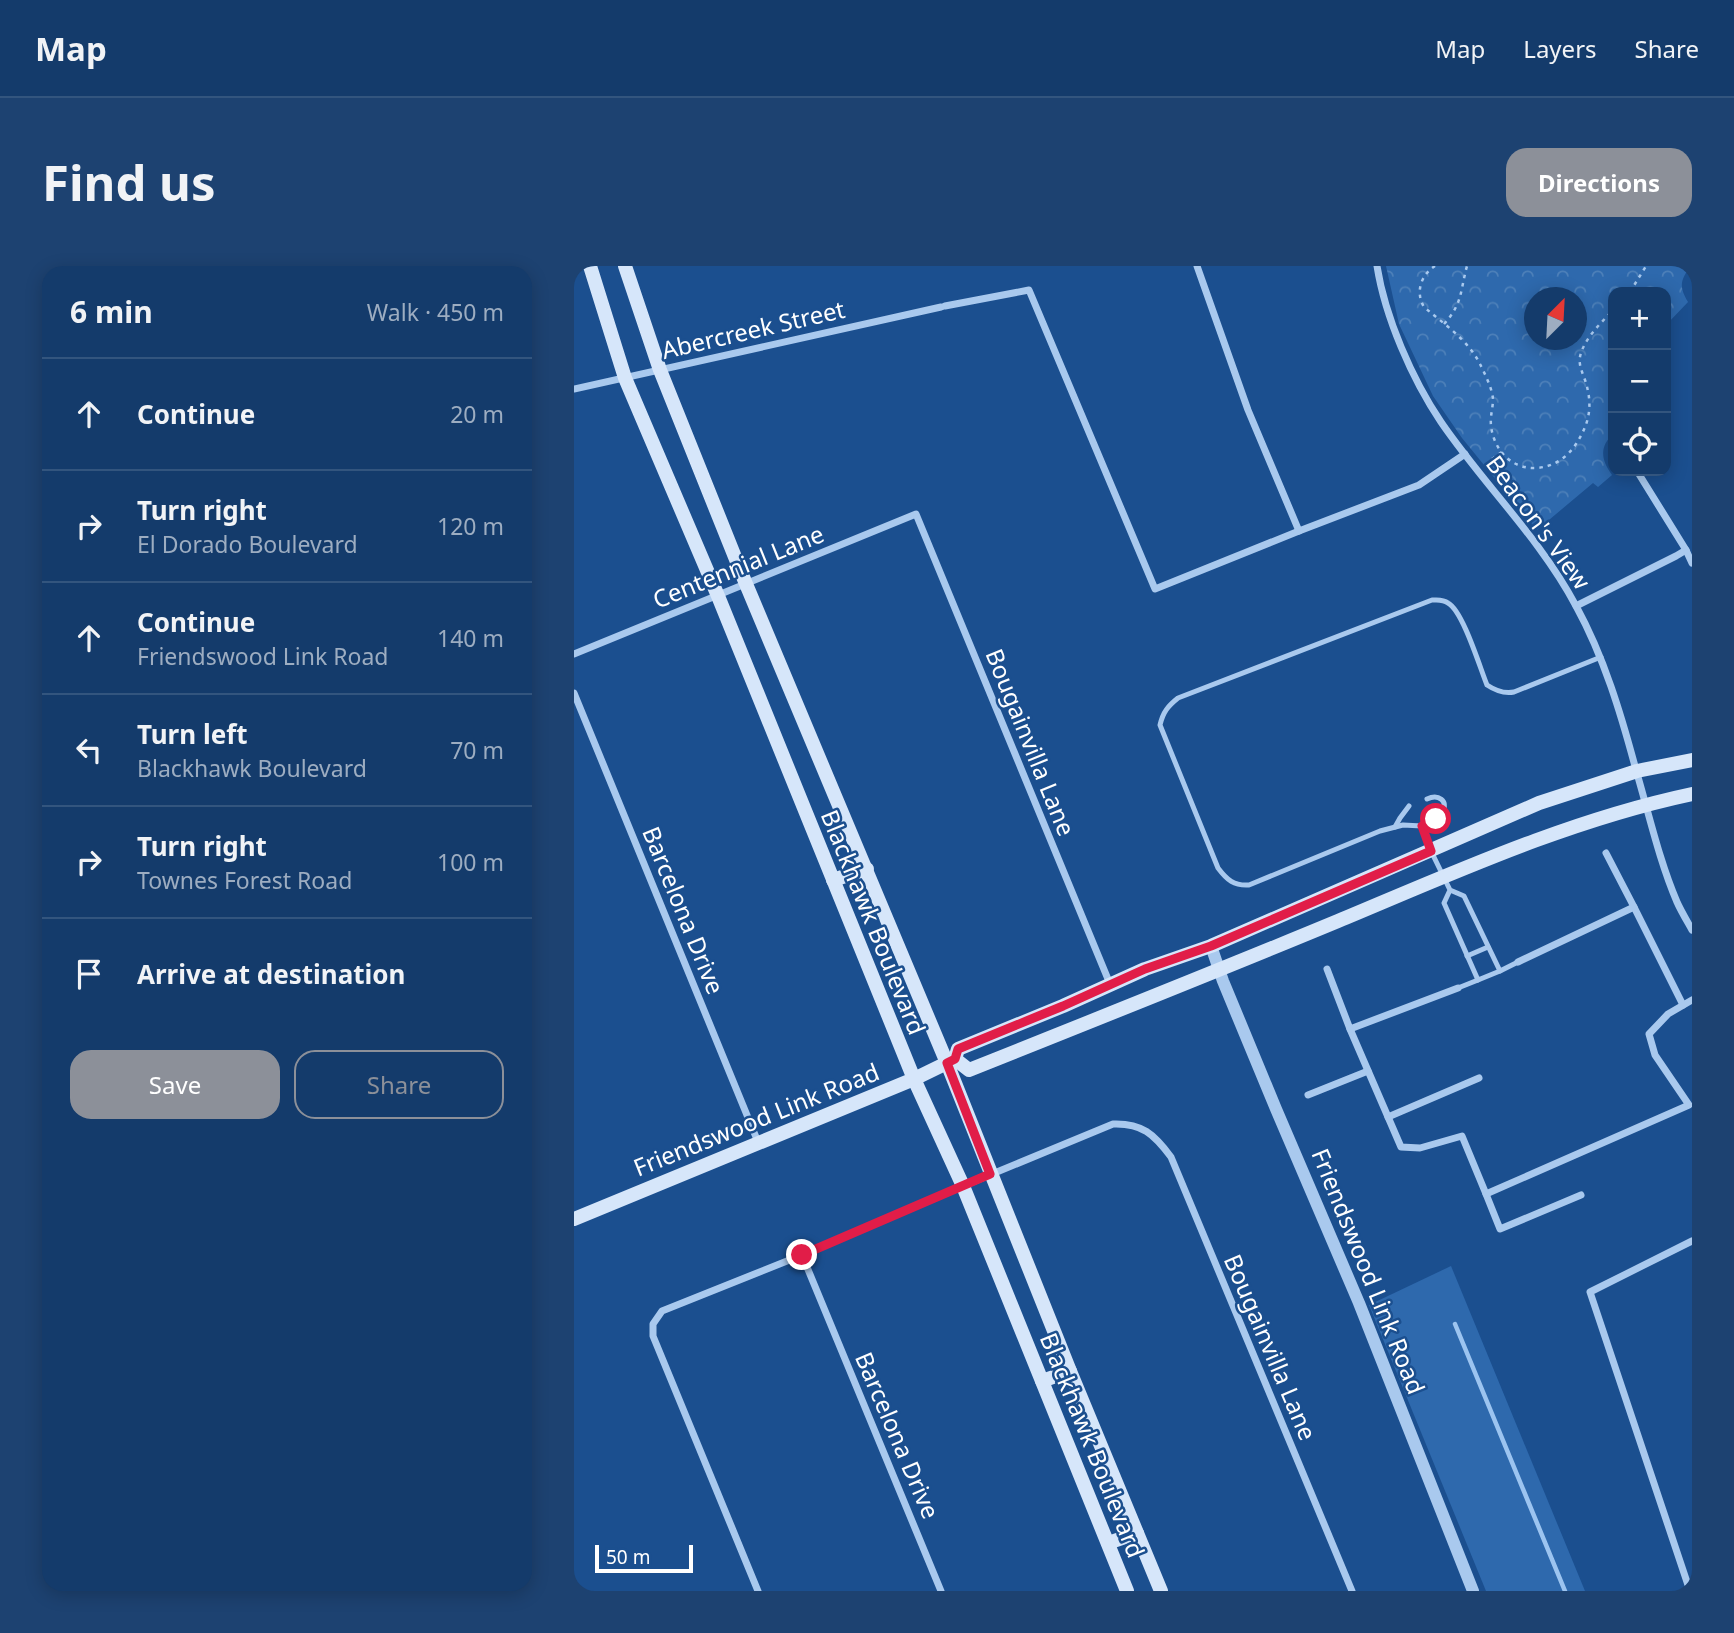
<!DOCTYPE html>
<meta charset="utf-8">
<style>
body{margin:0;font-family:"Noto Sans",sans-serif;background:#1d4271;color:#f1f3f6}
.controls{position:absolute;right:21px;top:21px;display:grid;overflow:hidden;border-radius:14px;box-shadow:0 4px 18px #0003}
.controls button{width:63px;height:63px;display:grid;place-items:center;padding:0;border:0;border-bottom:2px solid #33557e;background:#143b6b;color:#f1f3f6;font:35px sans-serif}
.compass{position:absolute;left:950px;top:21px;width:63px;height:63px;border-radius:50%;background:#143b6b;box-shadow:0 4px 18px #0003;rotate:24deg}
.scale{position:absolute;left:21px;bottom:18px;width:98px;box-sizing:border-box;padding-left:7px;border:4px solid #fff;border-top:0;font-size:19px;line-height:24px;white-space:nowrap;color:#fff;-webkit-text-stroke:5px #1b4f8f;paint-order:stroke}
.stop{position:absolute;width:21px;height:21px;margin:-16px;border:5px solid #e11d48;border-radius:50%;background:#fff}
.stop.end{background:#e11d48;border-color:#fff;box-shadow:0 2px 7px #0008}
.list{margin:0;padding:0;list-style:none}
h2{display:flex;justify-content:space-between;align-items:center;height:91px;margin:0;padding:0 28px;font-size:30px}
h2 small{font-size:23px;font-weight:400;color:#9dadc1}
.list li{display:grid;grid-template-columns:46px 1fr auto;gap:21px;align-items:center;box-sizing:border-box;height:112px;padding:0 28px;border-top:2px solid #33557e}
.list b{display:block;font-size:26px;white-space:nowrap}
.list p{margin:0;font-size:23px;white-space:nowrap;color:#9dadc1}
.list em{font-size:23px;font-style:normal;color:#9dadc1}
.actions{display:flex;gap:14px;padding:21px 28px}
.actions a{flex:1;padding:16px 0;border:2px solid #8c9099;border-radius:21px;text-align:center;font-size:24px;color:#8c9099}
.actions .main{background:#8c9099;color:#fff}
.icon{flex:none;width:38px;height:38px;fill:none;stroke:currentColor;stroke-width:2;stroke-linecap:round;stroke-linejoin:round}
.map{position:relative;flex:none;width:1118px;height:1325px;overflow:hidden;border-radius:21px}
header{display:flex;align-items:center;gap:42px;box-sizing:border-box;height:98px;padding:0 35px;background:#143b6b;border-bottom:2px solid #33557e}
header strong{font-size:33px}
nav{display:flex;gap:38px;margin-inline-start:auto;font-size:24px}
.intro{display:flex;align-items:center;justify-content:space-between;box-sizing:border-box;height:168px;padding:0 42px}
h1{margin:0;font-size:49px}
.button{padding:18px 32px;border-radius:21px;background:#8c9099;color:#fff;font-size:24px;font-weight:700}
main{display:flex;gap:42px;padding:0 42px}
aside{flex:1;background:#143b6b;border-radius:21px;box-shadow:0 4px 18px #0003}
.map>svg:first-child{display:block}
</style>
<header>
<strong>Map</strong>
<nav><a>Map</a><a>Layers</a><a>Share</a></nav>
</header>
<div class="intro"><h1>Find us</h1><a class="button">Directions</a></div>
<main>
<aside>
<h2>6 min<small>Walk · 450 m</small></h2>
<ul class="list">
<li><svg class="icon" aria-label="ahead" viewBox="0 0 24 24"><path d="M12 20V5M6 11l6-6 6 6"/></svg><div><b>Continue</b></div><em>20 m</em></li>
<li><svg class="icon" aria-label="right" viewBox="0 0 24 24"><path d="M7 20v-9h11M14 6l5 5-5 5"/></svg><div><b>Turn right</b><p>El Dorado Boulevard</p></div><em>120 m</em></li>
<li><svg class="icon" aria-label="ahead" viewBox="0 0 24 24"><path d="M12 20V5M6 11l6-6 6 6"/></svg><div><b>Continue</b><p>Friendswood Link Road</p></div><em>140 m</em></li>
<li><svg class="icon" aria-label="left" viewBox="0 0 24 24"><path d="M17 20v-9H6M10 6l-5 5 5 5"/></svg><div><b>Turn left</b><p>Blackhawk Boulevard</p></div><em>70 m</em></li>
<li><svg class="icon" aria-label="right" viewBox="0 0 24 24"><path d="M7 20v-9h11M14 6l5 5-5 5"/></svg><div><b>Turn right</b><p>Townes Forest Road</p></div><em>100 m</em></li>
<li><svg class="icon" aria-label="arrive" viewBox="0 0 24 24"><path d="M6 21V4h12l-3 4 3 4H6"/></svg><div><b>Arrive at destination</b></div></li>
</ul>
<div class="actions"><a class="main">Save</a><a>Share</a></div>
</aside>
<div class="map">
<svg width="1118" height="1325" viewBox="0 0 1118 1325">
<defs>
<pattern id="park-crowns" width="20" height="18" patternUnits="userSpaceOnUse" patternTransform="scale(1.75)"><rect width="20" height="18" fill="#2e69ad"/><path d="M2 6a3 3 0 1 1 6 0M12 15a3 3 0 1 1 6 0" fill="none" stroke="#4d80b9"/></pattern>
</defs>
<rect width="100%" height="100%" fill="#1b4f8f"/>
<!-- grass -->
<path fill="#2e69ad" d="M877,1000L1011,1325H912L795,1039Z"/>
<!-- park -->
<path fill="url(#park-crowns)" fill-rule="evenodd" d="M812,0H1116C1106,16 1105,20 1114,36L1092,59V26H1039V168C1025,181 1027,194 1038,209L1024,221L1019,217L963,264L888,172L859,130L825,58ZM960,32H1002V74H960Z"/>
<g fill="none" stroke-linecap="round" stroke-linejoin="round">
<!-- stream -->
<path stroke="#9cc4f0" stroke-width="4.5" d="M881,1058L991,1325"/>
<!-- path -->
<g stroke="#a9c9ee" stroke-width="2.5" stroke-dasharray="3.5 5" stroke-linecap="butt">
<path d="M861,0C847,9 841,26 850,41C870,58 894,74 906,98C911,108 918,122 919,133C919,142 916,150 917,160C920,184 937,203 962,202C979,201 993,192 1002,178C1015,158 1019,141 1012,117C1009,107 1003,98 1007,87C1012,71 1028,56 1039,44"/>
<path d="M1056,26L1072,0"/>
<path d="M870,58C889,37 886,25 893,0"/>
<path d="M918,193L928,186"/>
</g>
<!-- service -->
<g stroke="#a9c9ee" stroke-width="5">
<path d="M848,560C855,556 864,554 868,547C875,534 864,528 853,533"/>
<path d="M821,561L826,552L835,540"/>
<path d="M876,624L870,637L904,714L926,705L890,630L876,624L857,585L848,560L829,559L806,565L675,619C660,620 653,614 644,602L586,459C589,446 594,440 604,432L858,334C864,334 869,333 874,337C889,345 906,402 913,419C922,425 930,428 940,426L1027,391"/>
<path d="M893,690L914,681"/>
<path d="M926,705L944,696"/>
<path d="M884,722L904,714"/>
</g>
<!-- minor -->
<g stroke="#a9c9ee" stroke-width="7">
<path d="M623,0L674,144L725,265"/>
<path d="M803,0C811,51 838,113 867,156C910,219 966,272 1002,340C1030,391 1047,448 1062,504C1075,548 1085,594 1103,636C1107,645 1113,655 1118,664"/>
<path d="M371,40L455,24L581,323L725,265L845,219L891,188"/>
<path d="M0,123L367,41"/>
<path d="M1063,205L1112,284L1118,297"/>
<path d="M1002,340L1102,290L1112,284"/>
<path d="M0,388L342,248L536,718"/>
<path d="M0,427L184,876"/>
<path d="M1032,587L1060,641"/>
<path d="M944,696L1060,641L1109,739"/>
<path d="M753,703L776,763L884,722"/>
<path d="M776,763L827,881L846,882L888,870L912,928L1115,839L1081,789L1075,768L1094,748L1118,734"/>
<path d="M734,829L794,805"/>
<path d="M814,851L905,812"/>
<path d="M912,928L926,963L1007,929"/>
<path d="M228,989L367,1325"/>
<path d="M184,1325L79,1070V1058L88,1045L228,989L389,920L539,858C568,857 580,868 597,891L778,1325"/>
<path d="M1116,1325L1016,1026L1118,975"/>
</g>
<!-- tertiary -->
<path stroke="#a9c9ee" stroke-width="12" d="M637,680L649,715L702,843L785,1037L899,1325"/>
<!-- secondary -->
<g stroke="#d6e6fa" stroke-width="14">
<path d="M16,0L51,112L144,330L340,813L389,920L553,1325"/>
<path d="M51,0L86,104L167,306L373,797L496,1105L587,1325"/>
<path d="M259,614L293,603"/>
<path d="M374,797L381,793L395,804C518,755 641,706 764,655C879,607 995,554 1118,528"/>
<path d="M0,953L340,813L381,793L384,783L489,740L571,703L637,680L965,537L1063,505L1118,494"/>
<path d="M468,1115L496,1105"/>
<path d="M534,1277L563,1267"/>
</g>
</g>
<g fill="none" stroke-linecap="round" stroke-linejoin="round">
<!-- route -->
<path stroke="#e11d48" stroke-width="9" d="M228,989L416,908L373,797L381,793L384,783L489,740L571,703L637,680L857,585L848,560L862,553"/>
</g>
<g text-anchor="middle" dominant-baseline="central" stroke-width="5" stroke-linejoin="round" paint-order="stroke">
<!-- street labels -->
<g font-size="24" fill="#fff" stroke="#1b4f8f">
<text transform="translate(179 63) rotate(-13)">Abercreek Street</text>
<text transform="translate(965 256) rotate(54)">Beacon's View</text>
<text transform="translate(164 300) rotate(-22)">Centennial Lane</text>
<text transform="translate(457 476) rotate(68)">Bougainvilla Lane</text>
<text transform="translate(110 644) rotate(68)">Barcelona Drive</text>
<text transform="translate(300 656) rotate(68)">Blackhawk Boulevard</text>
<text transform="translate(182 853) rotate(-22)">Friendswood Link Road</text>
<text transform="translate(795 1005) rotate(68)">Friendswood Link Road</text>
<text transform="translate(697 1081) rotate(67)">Bougainvilla Lane</text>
<text transform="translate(324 1169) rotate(67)">Barcelona Drive</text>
<text transform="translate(519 1179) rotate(68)">Blackhawk Boulevard</text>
</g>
</g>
</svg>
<div class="controls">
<button>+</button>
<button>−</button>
<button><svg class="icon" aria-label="locate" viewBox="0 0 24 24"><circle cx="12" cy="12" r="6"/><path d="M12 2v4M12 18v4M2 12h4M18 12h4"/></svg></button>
</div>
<svg class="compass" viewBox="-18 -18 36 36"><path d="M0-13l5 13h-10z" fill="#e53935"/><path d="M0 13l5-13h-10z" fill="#9dadc1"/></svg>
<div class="scale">50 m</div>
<div class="stop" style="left:862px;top:553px"></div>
<div class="stop end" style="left:228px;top:989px"></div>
</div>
</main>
